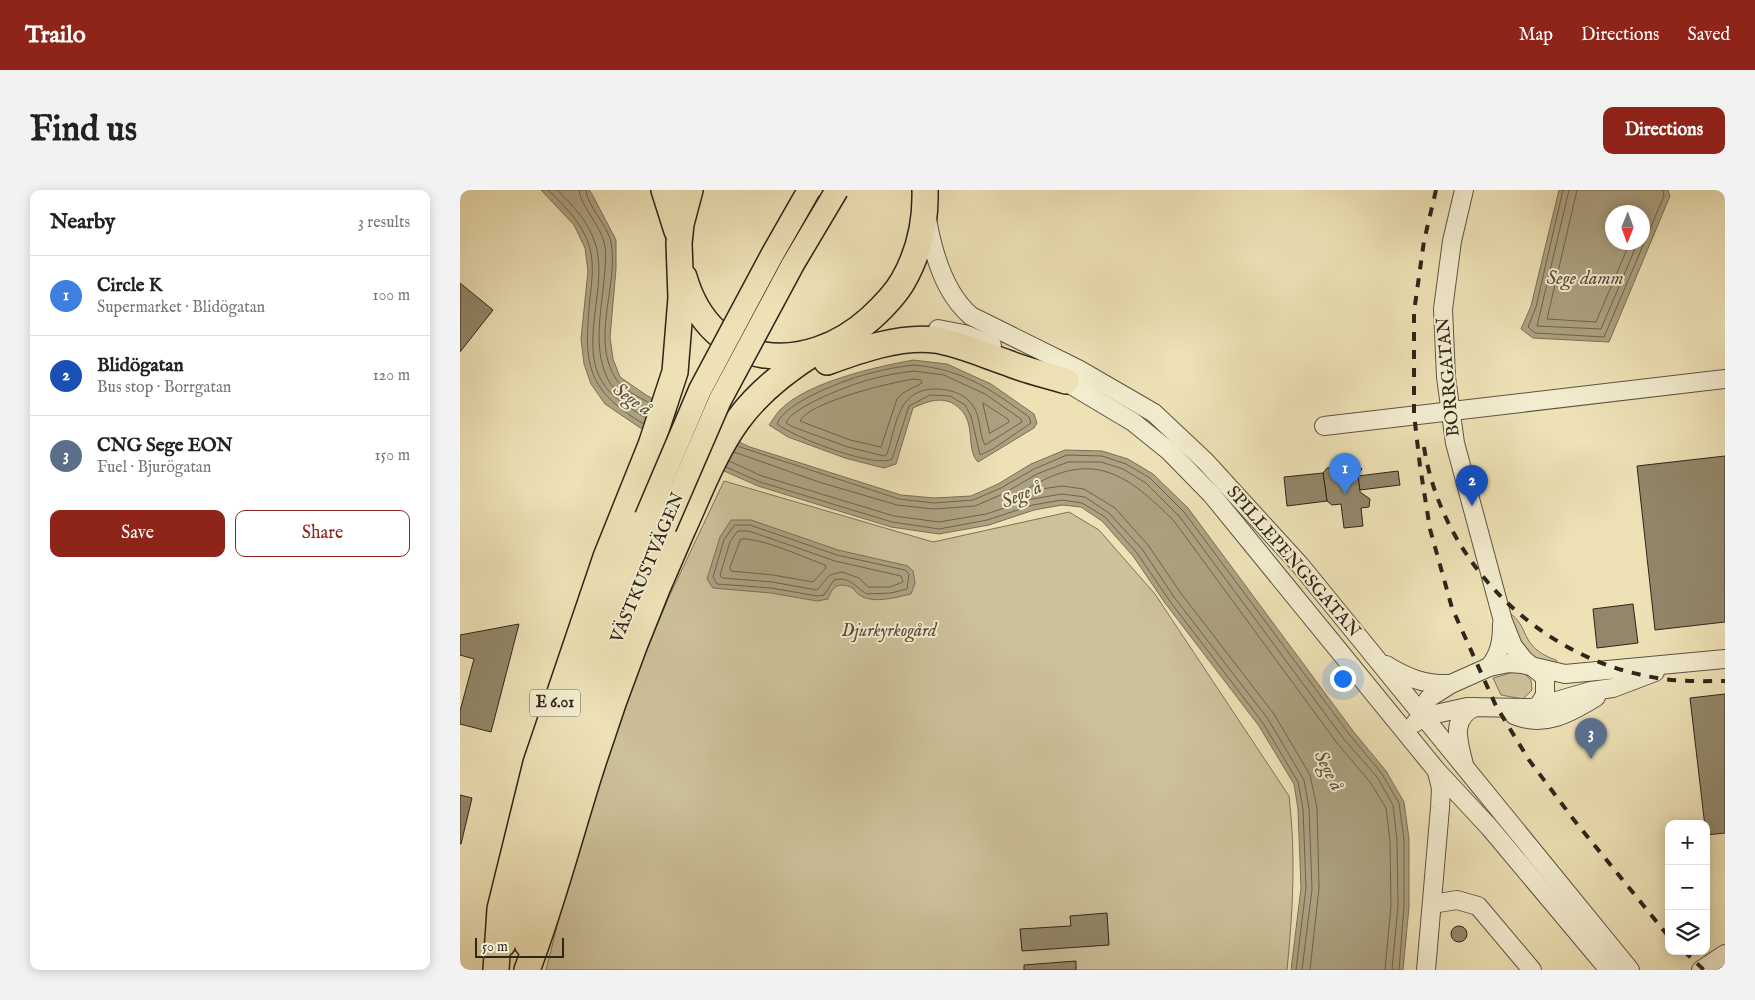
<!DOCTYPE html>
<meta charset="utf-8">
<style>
body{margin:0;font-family:"IM FELL English",serif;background:#f2f2f2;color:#222}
.controls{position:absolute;right:15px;bottom:15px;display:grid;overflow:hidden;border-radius:10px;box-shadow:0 2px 12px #0003}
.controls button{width:45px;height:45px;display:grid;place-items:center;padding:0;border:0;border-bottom:1px solid #e0e0e0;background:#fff;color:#222;font:25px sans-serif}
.compass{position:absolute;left:1145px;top:15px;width:45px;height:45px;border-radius:50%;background:#fff;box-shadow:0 2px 12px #0003;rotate:181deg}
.scale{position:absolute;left:15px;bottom:12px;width:89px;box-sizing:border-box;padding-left:5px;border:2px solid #2f2519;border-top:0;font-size:14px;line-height:18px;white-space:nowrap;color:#2f2519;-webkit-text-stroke:4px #f3eccf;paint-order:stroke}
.you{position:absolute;left:882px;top:488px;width:18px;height:18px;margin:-12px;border:4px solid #fff;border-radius:50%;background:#1a73e8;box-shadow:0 0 0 8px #1a73e833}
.badge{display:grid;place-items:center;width:32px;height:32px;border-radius:50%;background:#8f2418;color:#fff;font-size:16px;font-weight:700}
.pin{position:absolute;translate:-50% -41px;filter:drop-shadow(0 1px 2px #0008)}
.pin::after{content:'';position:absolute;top:26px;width:18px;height:15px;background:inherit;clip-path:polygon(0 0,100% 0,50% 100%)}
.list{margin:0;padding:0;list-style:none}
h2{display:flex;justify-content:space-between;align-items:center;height:65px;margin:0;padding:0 20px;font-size:21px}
h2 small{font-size:16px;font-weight:400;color:#767676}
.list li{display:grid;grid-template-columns:32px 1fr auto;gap:15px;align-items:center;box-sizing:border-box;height:80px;padding:0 20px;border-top:1px solid #e0e0e0}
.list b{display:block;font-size:19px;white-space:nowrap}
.list p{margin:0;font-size:16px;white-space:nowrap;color:#767676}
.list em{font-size:16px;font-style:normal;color:#767676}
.actions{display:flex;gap:10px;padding:15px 20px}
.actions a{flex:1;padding:11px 0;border:1px solid #8f2418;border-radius:10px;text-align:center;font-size:18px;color:#8f2418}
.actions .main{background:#8f2418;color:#fff}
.icon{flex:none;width:28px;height:28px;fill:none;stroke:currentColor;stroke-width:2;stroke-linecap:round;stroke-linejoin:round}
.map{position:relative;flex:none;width:1265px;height:780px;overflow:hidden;border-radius:10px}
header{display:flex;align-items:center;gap:30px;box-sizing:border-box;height:70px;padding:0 25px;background:#8f2418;color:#fff}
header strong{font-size:24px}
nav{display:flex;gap:28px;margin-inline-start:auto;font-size:18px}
.intro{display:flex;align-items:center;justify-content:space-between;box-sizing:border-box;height:120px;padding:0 30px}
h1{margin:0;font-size:35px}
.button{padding:12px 22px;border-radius:10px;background:#8f2418;color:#fff;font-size:18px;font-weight:700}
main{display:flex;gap:30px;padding:0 30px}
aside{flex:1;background:#fff;border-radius:10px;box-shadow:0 2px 12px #0003}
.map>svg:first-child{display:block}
</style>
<header>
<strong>Trailo</strong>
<nav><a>Map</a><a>Directions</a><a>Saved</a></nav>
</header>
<div class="intro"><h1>Find us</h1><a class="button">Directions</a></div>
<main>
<aside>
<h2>Nearby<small>3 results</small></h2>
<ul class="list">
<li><span class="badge" style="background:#3f7fe0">1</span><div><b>Circle K</b><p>Supermarket · Blidögatan</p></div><em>100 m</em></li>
<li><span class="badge" style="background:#1a4fb4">2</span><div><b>Blidögatan</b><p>Bus stop · Borrgatan</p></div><em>120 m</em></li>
<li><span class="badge" style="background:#5c6f8a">3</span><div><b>CNG Sege EON</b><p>Fuel · Bjurögatan</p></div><em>150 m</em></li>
</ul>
<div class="actions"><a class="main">Save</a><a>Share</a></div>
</aside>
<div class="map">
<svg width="1265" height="780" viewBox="0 0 1265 780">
<rect width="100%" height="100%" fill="#ede1b5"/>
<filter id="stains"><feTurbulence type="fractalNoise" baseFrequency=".004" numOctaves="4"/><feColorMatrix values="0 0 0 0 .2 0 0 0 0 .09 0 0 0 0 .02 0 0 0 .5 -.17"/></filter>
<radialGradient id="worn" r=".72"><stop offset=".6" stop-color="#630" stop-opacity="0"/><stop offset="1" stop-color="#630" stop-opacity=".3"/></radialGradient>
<!-- green -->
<g fill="#cdc19a" stroke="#7e735a">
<path d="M264,291L473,352L609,322L639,340L695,404L829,606C836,664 833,721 827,780H86L134,588L208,409Z"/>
<path d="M1048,422C1071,436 1058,457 1096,470L1101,478L1071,467L1060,454Z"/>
<path d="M1054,482H1063L1071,490L1072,500L1063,509L1041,505L1033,488Z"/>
</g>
<!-- water -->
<g fill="#aca180" stroke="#7a6f57" fill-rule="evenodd">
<path d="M81,0H129L132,4L156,50V79L150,147L153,169L160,187L186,205L238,234L290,257L441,305L474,308L511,306L538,294L571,274L605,260L642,261L668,269L693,284L728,318L893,541L926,581L944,612L949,649V717L943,780H831L841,698L838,619L834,594L799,536L705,413L673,366L642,331L621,317L602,315L574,320L529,335L479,344L431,337L298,296L244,272L179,237L145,214L131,194L124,174L121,149L128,81L125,58L114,35Z"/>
<path d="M1099,0H1208L1210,6L1149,152L1073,148L1061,139L1071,116ZM1182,22V52H1152V22Z"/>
<path d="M453,170L487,174L531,194L574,224L577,233L574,238L518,272C504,257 519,230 494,214C480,206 466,212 453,218L436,274L424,278L385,268L328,247L309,235C313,230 316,224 320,220C347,192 416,177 453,170Z"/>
<path d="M271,330H291L378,360L448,376L453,381L455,393L451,404C433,408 404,417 393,398C379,392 373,395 368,409L357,411L311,403L253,398L247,389L260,347Z"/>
</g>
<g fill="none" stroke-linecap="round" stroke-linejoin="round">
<!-- shore -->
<g stroke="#6e634c" stroke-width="1">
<path d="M88,0C105,16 124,35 130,59C134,75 132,91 130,108C124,172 124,199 184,234"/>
<path d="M97,0C113,15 130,34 136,56C149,103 111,168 154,206C163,214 175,221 186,228"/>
<path d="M119,0C120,15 140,35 144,52C147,63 145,79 144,90C141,123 132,163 150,193C157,204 177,213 188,219"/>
<path d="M126,0C127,16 147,34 151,52C159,95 130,149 156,189C162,199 180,208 190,213"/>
<path d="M1103,0L1076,117L1068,137L1075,143L1144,147L1204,6L1203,0"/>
<path d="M1109,0L1077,136L1141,139L1178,52"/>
<path d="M1117,0L1087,129L1136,132L1170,52"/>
<path d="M453,175C503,179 530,199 569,227L571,233L533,259L520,265L511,226L505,215L490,206L470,205L449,216L432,269C416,279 333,247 317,234C324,212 389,188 411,183C425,179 439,177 453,175Z"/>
<path d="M454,181L484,185L525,204L561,229L562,232L525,255C518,243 522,224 510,212C502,203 490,200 479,199C437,197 437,234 427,264L424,266L388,257L333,237L326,233C331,217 394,193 412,189C425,185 440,183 454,181Z"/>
<path d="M454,189L461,190L462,193L443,203L437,209L421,257L390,250L340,231C349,212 432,192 454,189Z"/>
<path d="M523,213L548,229L549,232L530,243Z"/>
<path d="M277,256L439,309L474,313L513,310L541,298L574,279L607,265L642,266L666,274L690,288L724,322L889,544L922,584L939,613L944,650V716L939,780"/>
<path d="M274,262L359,292L437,315L474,319L515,316L543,304L577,284L608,272H641L663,279L686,293L719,326L883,548L917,587L933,615L937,650L938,716L932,780"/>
<path d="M269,271L302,286L434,326L479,332L526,324L572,309L602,304L625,307L649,323L682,359L714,407L808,529L844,590L849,618L852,699L842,780"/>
<path d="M266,277L300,292L432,332L479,339L527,330L573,315L602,310L622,313L645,327L677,363L709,410L803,533L838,592L843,619L846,698L836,780"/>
<path d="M275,335H290L377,365L445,380L449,384L447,399L431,403L407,404C394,397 391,386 374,390L364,405L357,406L311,398L257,394L253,387L264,350Z"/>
<path d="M278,341H289L375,371L441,386L443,392L430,397H408L399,388L382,382L370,385L357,400L312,392L262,388L260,385L270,352Z"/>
<path d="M281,349C299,347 346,368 365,375L366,378L353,392L313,385L271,381L270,378Z"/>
<path d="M850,780L859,698L857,618L850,585L814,524L720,402L688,355L655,318L624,299L602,296L568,301L569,298C633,259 667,284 714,331L877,553L910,592L926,618L930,651L931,716L925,780"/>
</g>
</g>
<!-- building -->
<g fill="#92876a" stroke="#2f2519">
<path d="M0,93L33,120L0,162Z"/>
<path d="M1265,266V432L1195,440L1177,276Z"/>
<path d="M896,274L902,279L898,284L900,302L910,309L909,317L901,318L903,336L884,338L881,314L872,315L867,311L863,283L867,278Z"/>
<path d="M938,281L940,295L900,300L898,286Z"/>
<path d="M863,283L867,311L827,316L824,287Z"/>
<path d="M1173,414L1178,453L1137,458L1133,419Z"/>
<path d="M59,434L31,542L0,534V521L14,469L0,465V445Z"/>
<path d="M1265,504V643L1246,645L1230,508Z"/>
<path d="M0,605L12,608L1,654H0Z"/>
<path d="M647,723L649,755L562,761L560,739L611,736L610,726Z"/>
<circle cx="999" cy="744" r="8"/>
<path d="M616,771V780H564V775Z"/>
</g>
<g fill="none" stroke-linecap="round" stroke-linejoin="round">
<!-- minor casing -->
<g stroke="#5e5440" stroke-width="20">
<g id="minor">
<path d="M1004,0L992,51L983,119L986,187L995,253L1043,431L1053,456L1064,470L1085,487V505L1078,517"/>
<path d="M467,29C473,63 484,103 511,126L618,179L694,223L746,272L840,375L1170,780"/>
<path d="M478,139L504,144L532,155"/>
<path d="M596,186L673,232L709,261L752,305L977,581L1030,638L1149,780"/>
<path d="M864,236L1265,189"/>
<path d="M926,475C947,488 965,495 991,494"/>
<path d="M1029,477C1040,464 1042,451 1042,434"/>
<path d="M1054,525C1084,538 1110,523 1136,507"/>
<path d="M962,527L965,514L969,508L991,494L1029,477L1049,473L1062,474L1105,484L1265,469"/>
<path d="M955,533L962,527L1007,517L1072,518L1131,501L1153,498L1195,482"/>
<path d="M1004,575C999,553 989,529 1015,517"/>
<path d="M972,714L997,710L1018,716L1072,780"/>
<path d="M966,780L980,618L981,598L977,582"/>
<path d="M1241,780L1265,764"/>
</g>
</g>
<!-- major casing -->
<g stroke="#2f2519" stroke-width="25">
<g id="major">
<path d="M44,755L90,585L111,519L186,327"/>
<path d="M66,755C91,650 121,546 158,445C172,409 189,373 205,337"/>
</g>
</g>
<!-- highway casing -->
<g stroke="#2f2519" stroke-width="28">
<g id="highway">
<path d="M204,0L217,41"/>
<path d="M224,87C251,181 346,187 411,128C423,117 435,105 443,91C459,63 466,32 465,0"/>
<path d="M367,172C400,160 439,146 475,150C500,154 524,165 548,173C567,181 587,185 606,191"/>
<path d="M36,780L40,719L76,573L146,367L191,255L215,182L221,108L219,53L221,34L230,0"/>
<path d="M67,780C92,715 109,648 130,582C156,500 187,419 222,341C239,304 254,263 278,230C299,201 328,179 357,161"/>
</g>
</g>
<!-- minor -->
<use href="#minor" stroke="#f3eccf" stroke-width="18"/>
<!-- major -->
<use href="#major" stroke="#ede1b5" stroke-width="22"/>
<!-- highway -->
<use href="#highway" stroke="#ede1b5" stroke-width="25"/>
<!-- rail -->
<g stroke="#2f2519" stroke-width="4" stroke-dasharray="9 9" stroke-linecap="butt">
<path d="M976,0L964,51L954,122V224L960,276L970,339L992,418L1036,516L1069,570L1114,630L1209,747"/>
<path d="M964,257C983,376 1084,473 1204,489C1225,492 1245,491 1265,491"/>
<path d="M1224,761L1244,780"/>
</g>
<!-- major-bridge casing -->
<g stroke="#2f2519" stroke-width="25" stroke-linecap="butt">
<g id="major-bridge">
<path d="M186,327L240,200L312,65L349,0"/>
<path d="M205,337L260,210L333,74L377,0"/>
</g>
</g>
<!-- major-bridge -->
<use href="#major-bridge" stroke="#ede1b5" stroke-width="22"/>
</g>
<g text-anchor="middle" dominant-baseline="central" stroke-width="4" stroke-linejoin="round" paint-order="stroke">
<!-- shield labels -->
<rect fill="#f3eccf" stroke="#6a6150" stroke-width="1" x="70" y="499.5" width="50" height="27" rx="4"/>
<g font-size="16" font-weight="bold" fill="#2f2519">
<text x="95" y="513">E 6.01</text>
</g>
<!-- street labels -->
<g font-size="18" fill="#2f2519" stroke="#f3eccf">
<text transform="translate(989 187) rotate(-95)">BORRGATAN</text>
<text transform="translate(833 372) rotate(49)">SPILLEPENGSGATAN</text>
<text transform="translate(188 378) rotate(-67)">VÄSTKUSTVÄGEN</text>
</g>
<!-- park labels -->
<g font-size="18" font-style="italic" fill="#564c39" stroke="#f3eccf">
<text x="429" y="441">Djurkyrkogård</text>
</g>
<!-- water labels -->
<g font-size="19" font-style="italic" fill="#5b503d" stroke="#f3eccf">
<text x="1125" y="89">Sege damm</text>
<text transform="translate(172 210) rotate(35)">Sege å</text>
<text transform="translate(562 305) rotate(-24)">Sege å</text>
<text transform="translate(868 581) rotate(63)">Sege å</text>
</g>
</g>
<rect width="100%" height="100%" filter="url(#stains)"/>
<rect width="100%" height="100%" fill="url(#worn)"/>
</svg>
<div class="controls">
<button>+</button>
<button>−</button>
<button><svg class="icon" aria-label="layers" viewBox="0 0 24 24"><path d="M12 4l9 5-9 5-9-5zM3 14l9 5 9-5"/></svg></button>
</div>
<svg class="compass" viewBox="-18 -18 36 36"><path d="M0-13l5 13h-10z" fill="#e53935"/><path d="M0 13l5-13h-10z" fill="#767676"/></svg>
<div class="scale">50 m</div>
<div class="you"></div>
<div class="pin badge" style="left:885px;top:304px;background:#3f7fe0">1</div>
<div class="pin badge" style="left:1012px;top:316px;background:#1a4fb4">2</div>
<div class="pin badge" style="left:1131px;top:569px;background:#5c6f8a">3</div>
</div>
</main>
